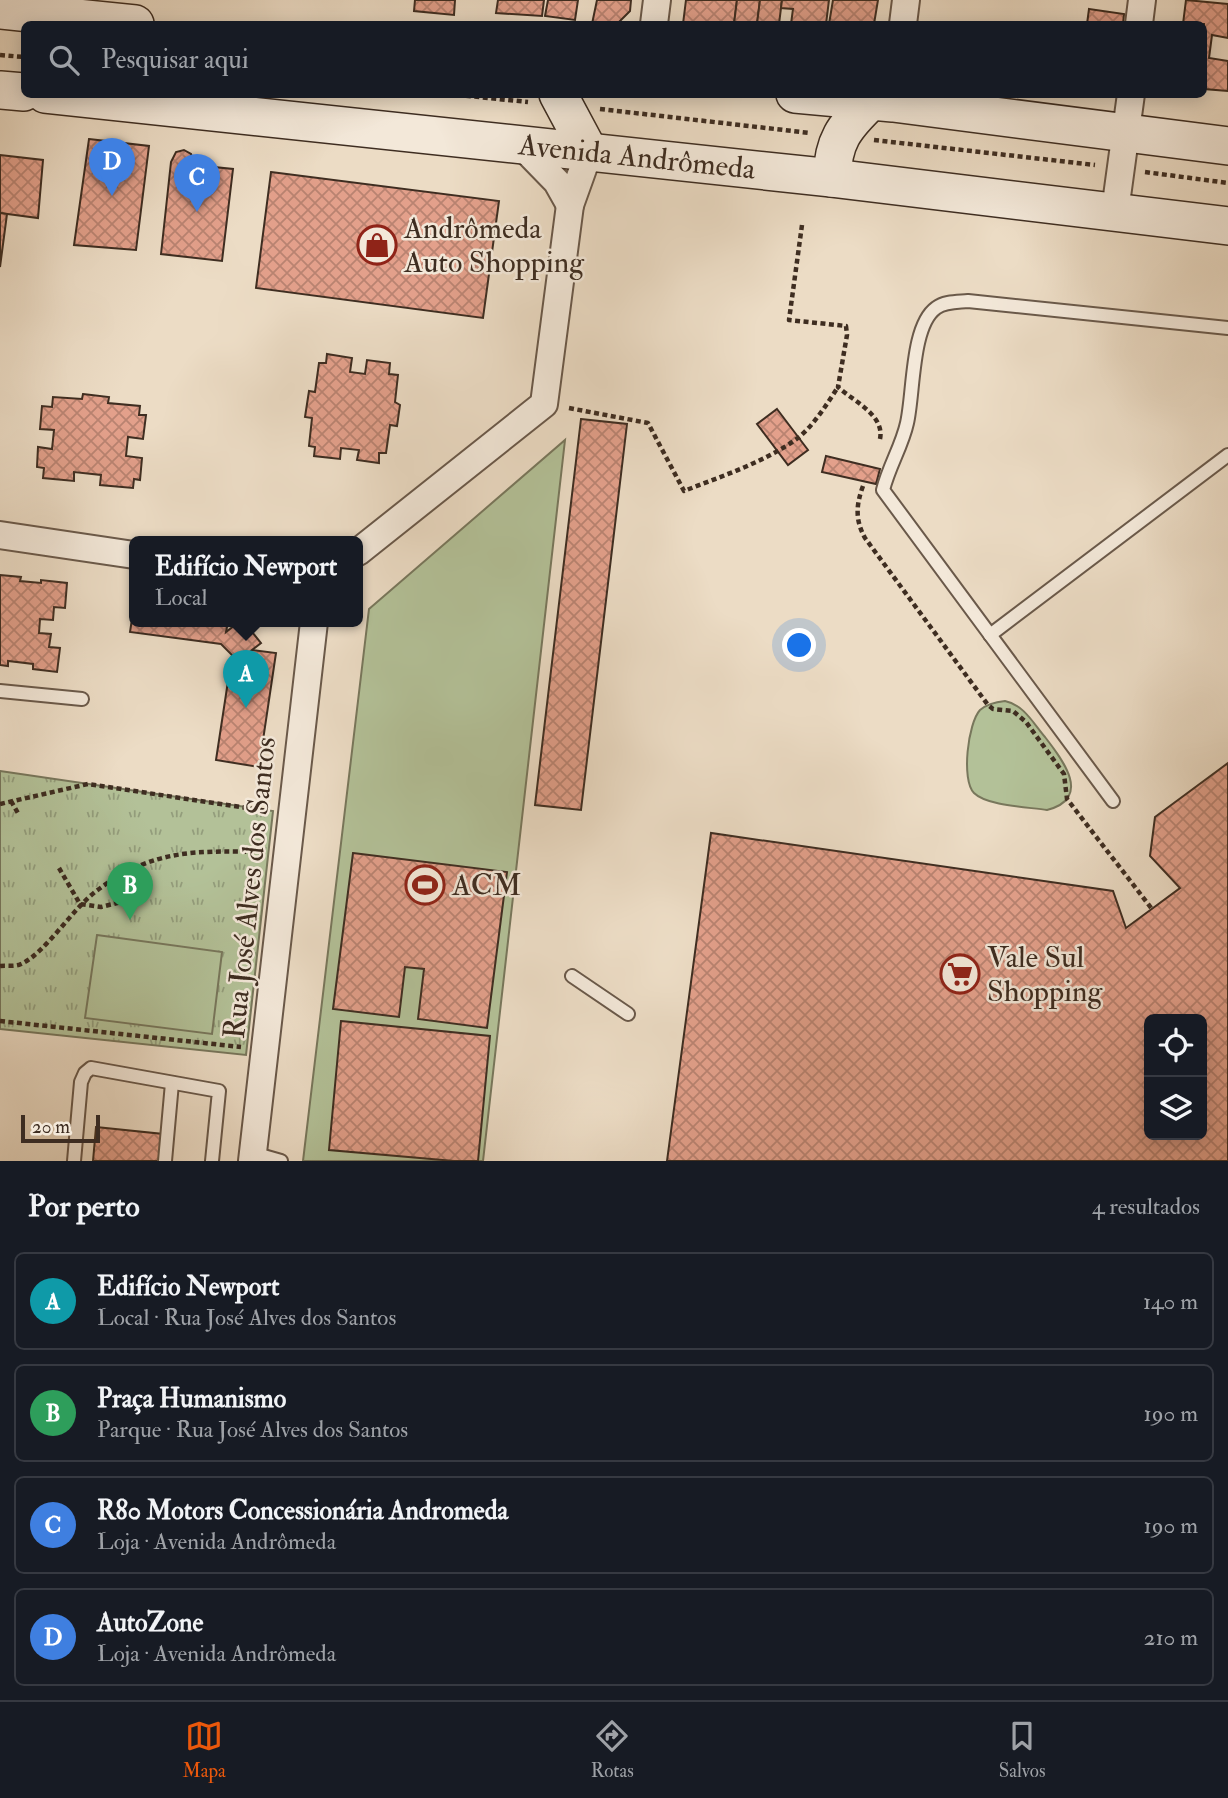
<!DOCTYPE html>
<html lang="pt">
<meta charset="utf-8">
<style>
body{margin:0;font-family:"IM FELL Double Pica",serif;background:#242831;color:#f1f3f6}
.controls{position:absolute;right:21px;bottom:21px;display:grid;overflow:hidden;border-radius:10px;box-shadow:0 4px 18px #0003}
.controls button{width:63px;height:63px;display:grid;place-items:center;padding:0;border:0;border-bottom:2px solid #363941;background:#171b24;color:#f1f3f6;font:35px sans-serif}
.scale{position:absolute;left:21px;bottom:18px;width:79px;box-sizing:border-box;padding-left:7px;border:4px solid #3e2d21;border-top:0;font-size:19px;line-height:24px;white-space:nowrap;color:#3e2d21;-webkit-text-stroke:5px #f3e8d9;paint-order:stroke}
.you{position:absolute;left:800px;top:646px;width:24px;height:24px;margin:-18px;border:5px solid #fff;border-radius:50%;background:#1a73e8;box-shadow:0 0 0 10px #1a73e833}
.badge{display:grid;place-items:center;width:46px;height:46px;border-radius:50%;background:#ea580c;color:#fff;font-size:23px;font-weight:700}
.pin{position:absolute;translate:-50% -58px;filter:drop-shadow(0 2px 4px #0008)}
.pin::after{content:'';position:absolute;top:37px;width:24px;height:21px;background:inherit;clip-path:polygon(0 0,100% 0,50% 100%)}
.popup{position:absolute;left:129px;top:536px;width:234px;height:91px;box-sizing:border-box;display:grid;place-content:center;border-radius:10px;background:#171b24;filter:drop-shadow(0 2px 5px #0005);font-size:23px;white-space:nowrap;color:#9ea1a6}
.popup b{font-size:26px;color:#f1f3f6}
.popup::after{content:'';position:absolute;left:50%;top:100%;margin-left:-14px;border:14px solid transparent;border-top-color:#171b24}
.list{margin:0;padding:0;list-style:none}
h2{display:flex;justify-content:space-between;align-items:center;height:91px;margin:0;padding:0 28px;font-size:30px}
h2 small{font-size:23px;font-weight:400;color:#9ea1a6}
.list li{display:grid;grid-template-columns:46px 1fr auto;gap:21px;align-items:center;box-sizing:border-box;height:98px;margin:0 14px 14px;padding:0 14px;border:2px solid #363941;border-radius:10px}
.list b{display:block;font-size:26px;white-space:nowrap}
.list p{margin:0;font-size:23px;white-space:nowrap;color:#9ea1a6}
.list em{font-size:23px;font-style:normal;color:#9ea1a6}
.icon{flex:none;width:38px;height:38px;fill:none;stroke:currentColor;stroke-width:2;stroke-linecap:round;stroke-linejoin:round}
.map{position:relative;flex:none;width:1228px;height:1161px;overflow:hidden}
.search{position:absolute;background:#171b24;box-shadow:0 4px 18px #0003;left:21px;right:21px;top:21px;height:77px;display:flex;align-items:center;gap:18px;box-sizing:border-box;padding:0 24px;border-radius:10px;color:#9ea1a6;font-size:26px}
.sheet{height:539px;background:#171b24}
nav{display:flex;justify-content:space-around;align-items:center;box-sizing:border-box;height:98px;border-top:2px solid #363941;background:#171b24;font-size:19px;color:#9ea1a6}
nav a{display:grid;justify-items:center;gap:4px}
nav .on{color:#ea580c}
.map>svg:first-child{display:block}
</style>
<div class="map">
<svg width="1228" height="1161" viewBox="0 0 1228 1161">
<defs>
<pattern id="grass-tufts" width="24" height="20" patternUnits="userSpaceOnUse" patternTransform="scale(1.75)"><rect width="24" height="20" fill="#b3c198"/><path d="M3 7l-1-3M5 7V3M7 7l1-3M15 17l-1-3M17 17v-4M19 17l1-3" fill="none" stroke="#939d7c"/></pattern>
<pattern id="building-cross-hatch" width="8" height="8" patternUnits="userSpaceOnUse" patternTransform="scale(1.75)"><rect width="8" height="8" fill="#e3a08b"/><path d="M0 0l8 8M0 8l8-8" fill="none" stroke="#b98371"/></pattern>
</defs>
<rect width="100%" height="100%" fill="#ecdcc5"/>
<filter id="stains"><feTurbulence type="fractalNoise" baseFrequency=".00286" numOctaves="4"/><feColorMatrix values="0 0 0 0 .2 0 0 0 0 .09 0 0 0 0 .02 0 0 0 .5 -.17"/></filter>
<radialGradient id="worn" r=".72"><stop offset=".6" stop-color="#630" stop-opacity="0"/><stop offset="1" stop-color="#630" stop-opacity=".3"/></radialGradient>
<!-- grass -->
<path fill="url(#grass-tufts)" stroke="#78775c" stroke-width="2" d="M0,771L273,811L246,1055L0,1029Z"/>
<!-- garden -->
<g fill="#b3c198" stroke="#78775c" stroke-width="2">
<path d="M565,440L483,1161H303L369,609Z"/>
<path d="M1005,701C1024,705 1033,723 1045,737C1062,759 1093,798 1047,810C1028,807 987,806 974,793C961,780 968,723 980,710C987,704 996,702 1005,701Z"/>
<path d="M97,935L222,952L212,1034L85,1018Z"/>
</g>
<!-- building -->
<g fill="url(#building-cross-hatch)" stroke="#3e2d21" stroke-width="2" fill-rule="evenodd">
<path d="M415,0H455L454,15L414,11Z"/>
<path d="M498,0H544L542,16L496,13Z"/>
<path d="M548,0H578L575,20L545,16Z"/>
<path d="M597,0H631L630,11L617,24H592Z"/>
<path d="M686,0H737L734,24H683Z"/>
<path d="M737,0H760L757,24H734Z"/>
<path d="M760,0H782L779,24H757Z"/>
<path d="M782,0H829L826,24H791L793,9L781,8Z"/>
<path d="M833,0H878L874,24H829Z"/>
<path d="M1186,0L1228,4V38L1212,35L1209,58L1228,61V91L1204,89V24H1183Z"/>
<path d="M1089,9L1124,14L1123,24H1087Z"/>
<path d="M89,139L149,146L136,250L74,245Z"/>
<path d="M184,150L191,154L194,165L233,169L222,261L161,254L171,162L176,152Z"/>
<path d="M0,155L43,160L38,218L0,213Z"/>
<path d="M271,172L499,201L483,318L256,288Z"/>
<path d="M0,213L7,214L0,267Z"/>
<path d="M327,354L352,358L350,372L365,374L367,360L390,363L389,374L398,375L395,402L400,405L397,426L390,425L386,453H379V463L357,460L359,450L341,448L340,459L314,456L315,447L309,446L312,418L305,417L309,391L315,392L319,363H326Z"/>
<path d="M83,394L109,397L108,403L140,406L139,415H146L143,439L128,437L126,456L142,458L140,480L134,479L133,488L100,485L101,475L74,472V481L43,478L44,468L37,467L38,447L52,449L54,430L40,429L42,406L52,407L53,397L82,399Z"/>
<path d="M777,409L808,450L788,465L757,424Z"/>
<path d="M581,419L627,424L581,810L535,805Z"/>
<path d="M826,456L880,469L876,484L822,472Z"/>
<path d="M0,575L21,577L20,581L41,583V580L67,583L65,608L54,607L53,620L40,619L39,633L51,634L49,647L60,648L57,672L33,669V664L8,661V666L0,665Z"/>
<path d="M134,606V622H228L226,632L239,622H244L261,643L252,650L276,653L259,767L216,760L232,655L221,644L130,632Z"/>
<path d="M1228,763V1161H667L711,833L1113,891L1126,928L1180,888L1150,856L1155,817ZM1149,1019H1202V1135H1149Z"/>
<path d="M353,853L507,872L487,1028L418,1019L424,969L405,967L399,1017L333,1009Z"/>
<path d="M341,1021L490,1036L478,1161H454L329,1150Z"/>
<path d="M96,1127L163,1134L160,1161H93Z"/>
</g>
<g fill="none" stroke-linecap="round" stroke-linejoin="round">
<!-- lane casing -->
<g stroke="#6a594a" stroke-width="16">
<g id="lane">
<path d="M990,635L1228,455"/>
<path d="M0,691L82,699"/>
<path d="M1113,801L883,490C889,466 902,446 907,423C914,393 911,326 936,308C945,301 958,302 968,301L1228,328"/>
<path d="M572,976L628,1014"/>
<path d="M253,1153L281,1161"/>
<path d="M74,1161L81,1082L85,1073L91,1068L219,1091L212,1161"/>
<path d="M165,1161L172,1083"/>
</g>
</g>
<!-- street casing -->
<g stroke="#6a594a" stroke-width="30">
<g id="street">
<path d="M654,24L657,0"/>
<path d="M903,24L906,0"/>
<path d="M1139,24L1142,0"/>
<path d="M520,144L557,182L570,205L589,152"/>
<path d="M1115,211L1131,94"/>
<path d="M0,535L134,555"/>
<path d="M358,552L544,404L570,205"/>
<path d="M252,1161L314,622"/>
</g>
</g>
<!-- secondary casing -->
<g stroke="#3e2d21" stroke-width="40">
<g id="secondary">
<path d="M0,10L135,24"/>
<path d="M0,90L24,92"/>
<path d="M45,94L832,178L1228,226"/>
<path d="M558,94L589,152"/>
<path d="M795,94L893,103L1228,146"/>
<path d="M832,178C833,141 844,127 870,102"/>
</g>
</g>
<!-- path -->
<g stroke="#3e2d21" stroke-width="4.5" stroke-dasharray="5 3.5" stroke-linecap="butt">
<path d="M0,55L24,57"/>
<path d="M449,94L528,102"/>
<path d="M600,109L810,133"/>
<path d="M874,140L1095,165"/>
<path d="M1145,172L1228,183"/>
<path d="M802,225L789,320L846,326L847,335L838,387C853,401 885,415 880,439"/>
<path d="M569,408L648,423L684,491C722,476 765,462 798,438C814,425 827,404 838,387"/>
<path d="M863,486C856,505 855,520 865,538L988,705L993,709L1013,711L1026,722L1064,774L1067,799L1152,909"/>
<path d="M11,801L19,815"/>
<path d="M0,804L88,784L267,811"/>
<path d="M59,868L80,904L101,907L121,902"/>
<path d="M0,966C7,965 15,967 21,964C46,953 73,907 99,889C156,848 197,851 264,852"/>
<path d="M0,1021L241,1047"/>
</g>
<!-- lane -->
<use href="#lane" stroke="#f3e8d9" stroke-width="12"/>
<!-- street -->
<use href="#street" stroke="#f3e8d9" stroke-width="26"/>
<!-- secondary -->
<use href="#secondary" stroke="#f3e8d9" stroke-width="37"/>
</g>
<!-- icons -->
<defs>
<g id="shop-ring" transform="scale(2.0125)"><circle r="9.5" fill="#f3e8d9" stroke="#8f2418" stroke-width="1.5"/><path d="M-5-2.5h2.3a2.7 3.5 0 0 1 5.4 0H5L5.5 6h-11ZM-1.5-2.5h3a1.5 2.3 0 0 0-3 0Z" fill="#8f2418"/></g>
<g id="stadium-ring" transform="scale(2.0125)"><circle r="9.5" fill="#f3e8d9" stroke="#8f2418" stroke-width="1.5"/><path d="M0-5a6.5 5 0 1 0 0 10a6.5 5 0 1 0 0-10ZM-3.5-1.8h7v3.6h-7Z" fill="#8f2418"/></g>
<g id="supermarket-ring" transform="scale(2.0125)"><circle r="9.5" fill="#f3e8d9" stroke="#8f2418" stroke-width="1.5"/><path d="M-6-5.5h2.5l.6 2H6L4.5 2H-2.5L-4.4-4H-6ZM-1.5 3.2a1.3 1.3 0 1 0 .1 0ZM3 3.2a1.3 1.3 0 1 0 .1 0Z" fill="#8f2418"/></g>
</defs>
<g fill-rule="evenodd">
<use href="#shop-ring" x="377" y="245"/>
<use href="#stadium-ring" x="425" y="885"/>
<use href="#supermarket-ring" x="960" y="974"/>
</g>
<g text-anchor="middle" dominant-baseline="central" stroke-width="5" stroke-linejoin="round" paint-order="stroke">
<!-- street labels -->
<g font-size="30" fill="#3e2d21" stroke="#f3e8d9">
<text transform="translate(637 157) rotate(6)">Avenida Andrômeda</text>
<text transform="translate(250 888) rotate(-84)">Rua José Alves dos Santos</text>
</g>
<!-- poi labels -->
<g font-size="30" fill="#3e2d21" stroke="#f3e8d9" text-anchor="start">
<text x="404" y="228">Andrômeda<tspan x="404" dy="34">Auto Shopping</tspan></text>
<text x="452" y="885">ACM</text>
<text x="987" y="957">Vale Sul<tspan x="987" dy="34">Shopping</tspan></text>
</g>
</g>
<rect width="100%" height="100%" filter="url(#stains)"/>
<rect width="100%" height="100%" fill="url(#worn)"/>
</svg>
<div class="controls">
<button><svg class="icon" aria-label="locate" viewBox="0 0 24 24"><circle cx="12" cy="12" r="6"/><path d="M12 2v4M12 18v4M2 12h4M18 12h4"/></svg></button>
<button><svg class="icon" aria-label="layers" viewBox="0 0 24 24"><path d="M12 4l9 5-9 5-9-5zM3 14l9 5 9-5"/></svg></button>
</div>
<div class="scale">20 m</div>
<div class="you"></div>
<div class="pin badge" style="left:246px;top:708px;background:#0f9aa8">A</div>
<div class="popup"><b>Edifício Newport</b>Local</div>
<div class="pin badge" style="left:130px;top:920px;background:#2e9e5b">B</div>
<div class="pin badge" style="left:197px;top:212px;background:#3f7fe0">C</div>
<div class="pin badge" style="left:112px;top:196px;background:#3f7fe0">D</div>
<div class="search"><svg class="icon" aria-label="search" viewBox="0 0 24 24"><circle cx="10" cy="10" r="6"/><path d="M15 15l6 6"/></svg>Pesquisar aqui</div>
</div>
<section class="sheet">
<h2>Por perto<small>4 resultados</small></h2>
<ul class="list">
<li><span class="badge" style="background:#0f9aa8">A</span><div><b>Edifício Newport</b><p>Local · Rua José Alves dos Santos</p></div><em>140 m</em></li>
<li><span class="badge" style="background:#2e9e5b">B</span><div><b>Praça Humanismo</b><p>Parque · Rua José Alves dos Santos</p></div><em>190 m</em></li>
<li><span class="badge" style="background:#3f7fe0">C</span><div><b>R80 Motors Concessionária Andromeda</b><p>Loja · Avenida Andrômeda</p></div><em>190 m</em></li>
<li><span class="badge" style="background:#3f7fe0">D</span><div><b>AutoZone</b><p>Loja · Avenida Andrômeda</p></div><em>210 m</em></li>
</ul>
</section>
<nav>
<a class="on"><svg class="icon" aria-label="map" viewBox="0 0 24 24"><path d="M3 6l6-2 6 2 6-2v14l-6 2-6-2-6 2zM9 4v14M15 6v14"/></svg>Mapa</a>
<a><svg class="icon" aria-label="directions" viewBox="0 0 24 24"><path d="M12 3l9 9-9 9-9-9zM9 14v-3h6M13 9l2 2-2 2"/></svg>Rotas</a>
<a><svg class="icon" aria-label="saved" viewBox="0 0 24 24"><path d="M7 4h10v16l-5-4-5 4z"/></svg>Salvos</a>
</nav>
